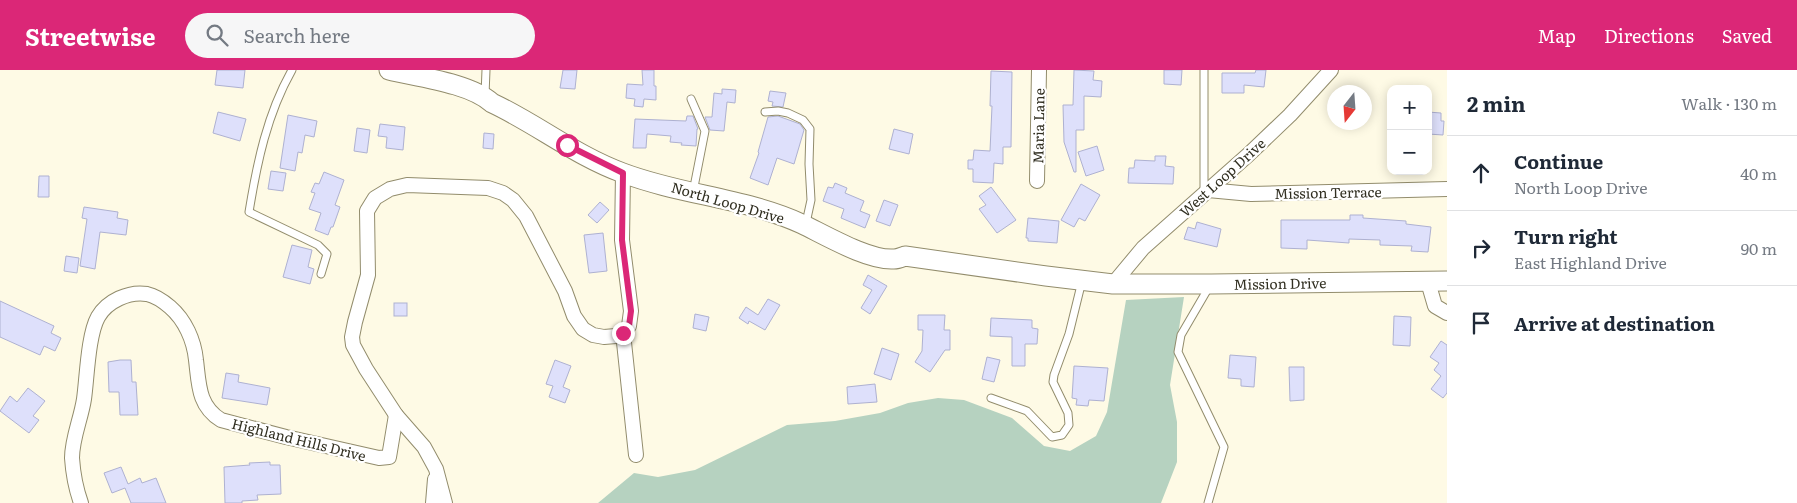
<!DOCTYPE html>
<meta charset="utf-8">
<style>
body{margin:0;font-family:Literata,serif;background:#f6f6f7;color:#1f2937}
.controls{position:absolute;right:15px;top:15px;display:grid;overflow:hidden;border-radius:10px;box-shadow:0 2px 12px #0003}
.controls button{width:45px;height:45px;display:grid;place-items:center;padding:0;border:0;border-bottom:1px solid #e0e1e3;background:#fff;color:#1f2937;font:25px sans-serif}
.compass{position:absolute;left:1327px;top:15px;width:45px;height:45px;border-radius:50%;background:#fff;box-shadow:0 2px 12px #0003;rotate:197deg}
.stop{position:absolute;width:15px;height:15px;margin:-11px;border:4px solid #db2777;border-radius:50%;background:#fff}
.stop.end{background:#db2777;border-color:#fff;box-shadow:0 1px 5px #0008}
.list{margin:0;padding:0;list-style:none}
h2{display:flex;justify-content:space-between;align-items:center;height:65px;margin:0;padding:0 20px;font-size:21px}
h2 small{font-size:16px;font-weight:400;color:#747a83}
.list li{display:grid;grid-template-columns:32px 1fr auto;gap:15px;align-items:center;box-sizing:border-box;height:75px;padding:0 20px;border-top:1px solid #e0e1e3}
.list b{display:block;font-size:19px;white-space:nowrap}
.list p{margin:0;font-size:16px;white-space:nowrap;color:#747a83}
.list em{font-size:16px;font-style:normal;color:#747a83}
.icon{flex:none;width:28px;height:28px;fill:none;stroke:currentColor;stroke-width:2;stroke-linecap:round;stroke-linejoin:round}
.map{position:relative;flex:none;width:1447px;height:433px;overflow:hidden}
header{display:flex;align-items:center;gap:30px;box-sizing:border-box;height:70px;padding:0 25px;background:#db2777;color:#fff}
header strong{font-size:24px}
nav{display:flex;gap:28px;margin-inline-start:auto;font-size:18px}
.search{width:350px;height:45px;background:#f6f6f7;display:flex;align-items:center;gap:12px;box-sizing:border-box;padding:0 18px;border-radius:28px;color:#747a83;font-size:19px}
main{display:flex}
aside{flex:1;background:#fff}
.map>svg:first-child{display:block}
</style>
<header>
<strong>Streetwise</strong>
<div class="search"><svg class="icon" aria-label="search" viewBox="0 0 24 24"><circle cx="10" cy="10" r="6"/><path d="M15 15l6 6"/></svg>Search here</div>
<nav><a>Map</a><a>Directions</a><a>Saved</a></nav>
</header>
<main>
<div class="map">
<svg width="1447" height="433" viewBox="0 0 1447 433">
<rect width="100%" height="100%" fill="#fefae5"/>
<!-- green -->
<path fill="#b6d2c0" d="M1184,227L1170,315L1177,352V392L1161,433H598L634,403L658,407L695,400L787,355L835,351L880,343L908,333L938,328L964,330L1012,348L1044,376L1070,381L1096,366L1107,342L1126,230Z"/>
<!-- building -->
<g fill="#dee0fb" stroke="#aeb1d1">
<path d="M217,0H245L243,18L215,15Z"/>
<path d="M563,0H577L575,19L560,18Z"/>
<path d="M642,0H654V16H656V30L644,29L643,37L634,36L635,29L626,28L627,14L643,15Z"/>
<path d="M1074,0L1094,1L1093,10L1102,11L1101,27L1084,26V60H1076V102H1074L1064,72L1063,35H1073Z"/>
<path d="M1164,0H1182L1181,15L1164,14Z"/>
<path d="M1256,0H1266L1264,17L1244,15V23H1222V3H1255Z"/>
<path d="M991,1L1012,2L1011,77H1003V94L994,93L993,113L973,112V99H968V90H973L974,80L990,81L992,36H990Z"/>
<path d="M722,19L736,20L735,33L727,32L724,61L710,60L705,47H712L714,23L722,24Z"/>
<path d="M770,21L786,23L783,37L772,36L773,32L768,31Z"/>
<path d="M218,42L246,49L240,71L213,63Z"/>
<path d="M1428,42L1441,43V51H1444L1443,65L1428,64Z"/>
<path d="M288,45L317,51L314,67L305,65L302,83L298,82L295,101L280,98Z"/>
<path d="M687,46H693L698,59H697L696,76L681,75L682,73L670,72L671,66L647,64L646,78H633L635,49L686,51Z"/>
<path d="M778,46L800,54L804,60L794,94L777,88L768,115L750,108L759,83L758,82L768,47Z"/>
<path d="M380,54L405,57L403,80L386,78L387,67L378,66Z"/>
<path d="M357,58L370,60L367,83L354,81Z"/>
<path d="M894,59L913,64L909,84L889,79Z"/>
<path d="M484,63L494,64L493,79L483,78Z"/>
<path d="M1097,76L1104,100L1086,106L1078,82Z"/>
<path d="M1155,86H1166L1165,96L1174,97L1173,114L1128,113L1129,98H1134L1135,90L1155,91Z"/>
<path d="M271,101L286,103L283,121L268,119Z"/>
<path d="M324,102L344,110L335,135L340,137L333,157H331L328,165L315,160L321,143L309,139L315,123L311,122L315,113L319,114Z"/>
<path d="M39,106H49V127H38Z"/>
<path d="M835,113L847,118L845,123L864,131L860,141L870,145L865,158L841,148L844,139L823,131L828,117L833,118Z"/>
<path d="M1081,114L1100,125L1085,151L1079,148L1074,157L1061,150Z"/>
<path d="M991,117L1016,150L997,163L979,139L986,135L979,126Z"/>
<path d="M884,130L898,135L890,156L876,151Z"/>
<path d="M600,132L609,140L597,153L588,145Z"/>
<path d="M84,137L118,142L117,148L128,150L126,165L100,162L95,199L80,196L87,149L82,148Z"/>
<path d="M1350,145H1363V148L1406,151V154L1431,157L1428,182L1411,181L1412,176L1380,175V170L1349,169V173L1307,170V179L1281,178V150H1350Z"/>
<path d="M1028,148L1059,151L1057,173L1028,171V168H1026Z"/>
<path d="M1197,152L1221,159L1217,177L1184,169L1188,157L1195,159Z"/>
<path d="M603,163L607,201L589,203L584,165Z"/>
<path d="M292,175L312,180L308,197L314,199L310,214L283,207Z"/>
<path d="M66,186L79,188L77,203L64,201Z"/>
<path d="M868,205L887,216L870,244L861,238L872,220L863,215Z"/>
<path d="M768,229L780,235L765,260L749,251L748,254L739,248L746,237L758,245Z"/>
<path d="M0,231L54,256L51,263L61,268L55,281L44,276L40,285L0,267Z"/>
<rect x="394" y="233" width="13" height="13"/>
<path d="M695,244L709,247L706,261L693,258Z"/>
<path d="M918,245H945L944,260H950V280H945L930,302L915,292L922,281L923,260H918Z"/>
<path d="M1394,246L1411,247L1410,276L1393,275Z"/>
<path d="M991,248L1032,250V258L1038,259L1037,274H1025V296H1012V267L990,266Z"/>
<path d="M1441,271L1447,275V323L1443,328L1431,319L1441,306L1434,300L1439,293L1430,287Z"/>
<path d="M882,278L899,284L891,310L874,304Z"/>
<path d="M1230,285L1256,287L1254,317L1241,316V309L1228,308Z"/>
<path d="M987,287L1000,290L994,312L982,309Z"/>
<path d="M120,290H131L132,312H136L138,345H120L119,322H109L108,292Z"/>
<path d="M555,290L571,296L563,317L570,320L565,333L549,327L553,316L546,314Z"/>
<path d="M1074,296L1108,298L1104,331L1089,330L1088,336L1076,335L1077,329L1072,328Z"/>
<path d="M1289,297H1304V330L1290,331Z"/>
<path d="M226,303L239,305L238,312L270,318L267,335L222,328Z"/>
<path d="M875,314L877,332L848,334L847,317Z"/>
<path d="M28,318L45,331L33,346L39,350L29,363L0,341L10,326L17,332Z"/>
<path d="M270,392V395H280L281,424L257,425L258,430L242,431V433H225L224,397L250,395L249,393Z"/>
<path d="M121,397L128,414L140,408L142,413L156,408L166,433H131L125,418L112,423L104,403Z"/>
</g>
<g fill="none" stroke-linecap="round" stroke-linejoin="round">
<!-- lane casing -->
<g stroke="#928c6c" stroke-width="9">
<g id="lane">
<path d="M292,0C267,44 257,93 249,142L318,175L327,184L321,204"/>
<path d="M1204,0V124"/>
<path d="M485,25L486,0"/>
<path d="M691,29L705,61L693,122"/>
<path d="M765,42L778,41L788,43L803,50L810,59L809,94L811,130L806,153"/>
<path d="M991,328L1027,341L1052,367L1062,365L1069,355L1068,343L1053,312L1054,305L1069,264L1082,211"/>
<path d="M1208,433L1224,377L1178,282L1181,265L1209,217"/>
</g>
</g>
<!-- street casing -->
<g stroke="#928c6c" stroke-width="16">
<g id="street">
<path d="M1037,111L1039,0"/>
<path d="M1208,120L1251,124L1447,119"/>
<path d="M1428,212L1435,236L1447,243"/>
<path d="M1113,214L1143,178L1248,85L1290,45L1331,0"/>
<path d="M623,263L636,385"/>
<path d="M81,433C76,419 73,403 72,388C72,368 81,349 84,329C87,308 88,265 98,247C107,231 129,221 147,224C156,226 163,231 170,237C185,250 194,270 196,290C199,314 198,336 221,350L286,367L379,388L389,387L396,345"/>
<path d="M433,433L435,409"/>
<path d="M445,433L436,399L424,377L396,345L366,299L353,275L352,267L355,252L368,205L367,141L375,128L390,119L407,115L488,118L503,123L513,130L526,146L565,221L574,246L583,259L593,265L604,267L616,266L623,263L629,256L631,241L622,170L623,103"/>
</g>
</g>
<!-- secondary casing -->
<g stroke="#928c6c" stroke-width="21">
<path id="secondary" d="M389,0C418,7 470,13 492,33C537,54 576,86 623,103C681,125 746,128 802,154C825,165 869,191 894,189C898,189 902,187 905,186L1046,206L1113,214H1211L1447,211"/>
</g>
<!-- lane -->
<use href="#lane" stroke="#fff" stroke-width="7"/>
<!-- street -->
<use href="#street" stroke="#fff" stroke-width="14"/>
<!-- secondary -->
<use href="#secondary" stroke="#fff" stroke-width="19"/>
</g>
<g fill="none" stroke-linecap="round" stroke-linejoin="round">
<!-- route -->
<path stroke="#db2777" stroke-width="6" d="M567,75L623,103L622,170L631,241L629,256L623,263"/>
</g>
<g text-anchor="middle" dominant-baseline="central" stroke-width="4.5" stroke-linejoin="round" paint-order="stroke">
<!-- street labels -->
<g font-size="14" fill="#312f21" stroke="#fff">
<text transform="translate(1038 56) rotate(-89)">Maria Lane</text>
<text transform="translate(1222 107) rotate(-42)">West Loop Drive</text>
<text transform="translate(1328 122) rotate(-1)">Mission Terrace</text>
<text transform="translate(728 132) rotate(16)">North Loop Drive</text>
<text transform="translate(1280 213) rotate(-1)">Mission Drive</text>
<text transform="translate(299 369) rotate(14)">Highland Hills Drive</text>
</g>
</g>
</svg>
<div class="controls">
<button>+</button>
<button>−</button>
</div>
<svg class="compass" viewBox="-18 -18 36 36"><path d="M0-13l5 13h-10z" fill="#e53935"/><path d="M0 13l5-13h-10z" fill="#747a83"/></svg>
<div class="stop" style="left:567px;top:75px"></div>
<div class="stop end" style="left:623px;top:263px"></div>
</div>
<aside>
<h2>2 min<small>Walk · 130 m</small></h2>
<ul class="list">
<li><svg class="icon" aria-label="ahead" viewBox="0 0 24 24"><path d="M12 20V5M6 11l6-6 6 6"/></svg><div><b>Continue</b><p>North Loop Drive</p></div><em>40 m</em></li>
<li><svg class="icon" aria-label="right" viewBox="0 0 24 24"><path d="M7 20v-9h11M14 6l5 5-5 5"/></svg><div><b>Turn right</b><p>East Highland Drive</p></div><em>90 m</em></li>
<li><svg class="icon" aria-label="arrive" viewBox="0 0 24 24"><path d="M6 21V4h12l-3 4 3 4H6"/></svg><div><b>Arrive at destination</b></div></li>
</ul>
</aside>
</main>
